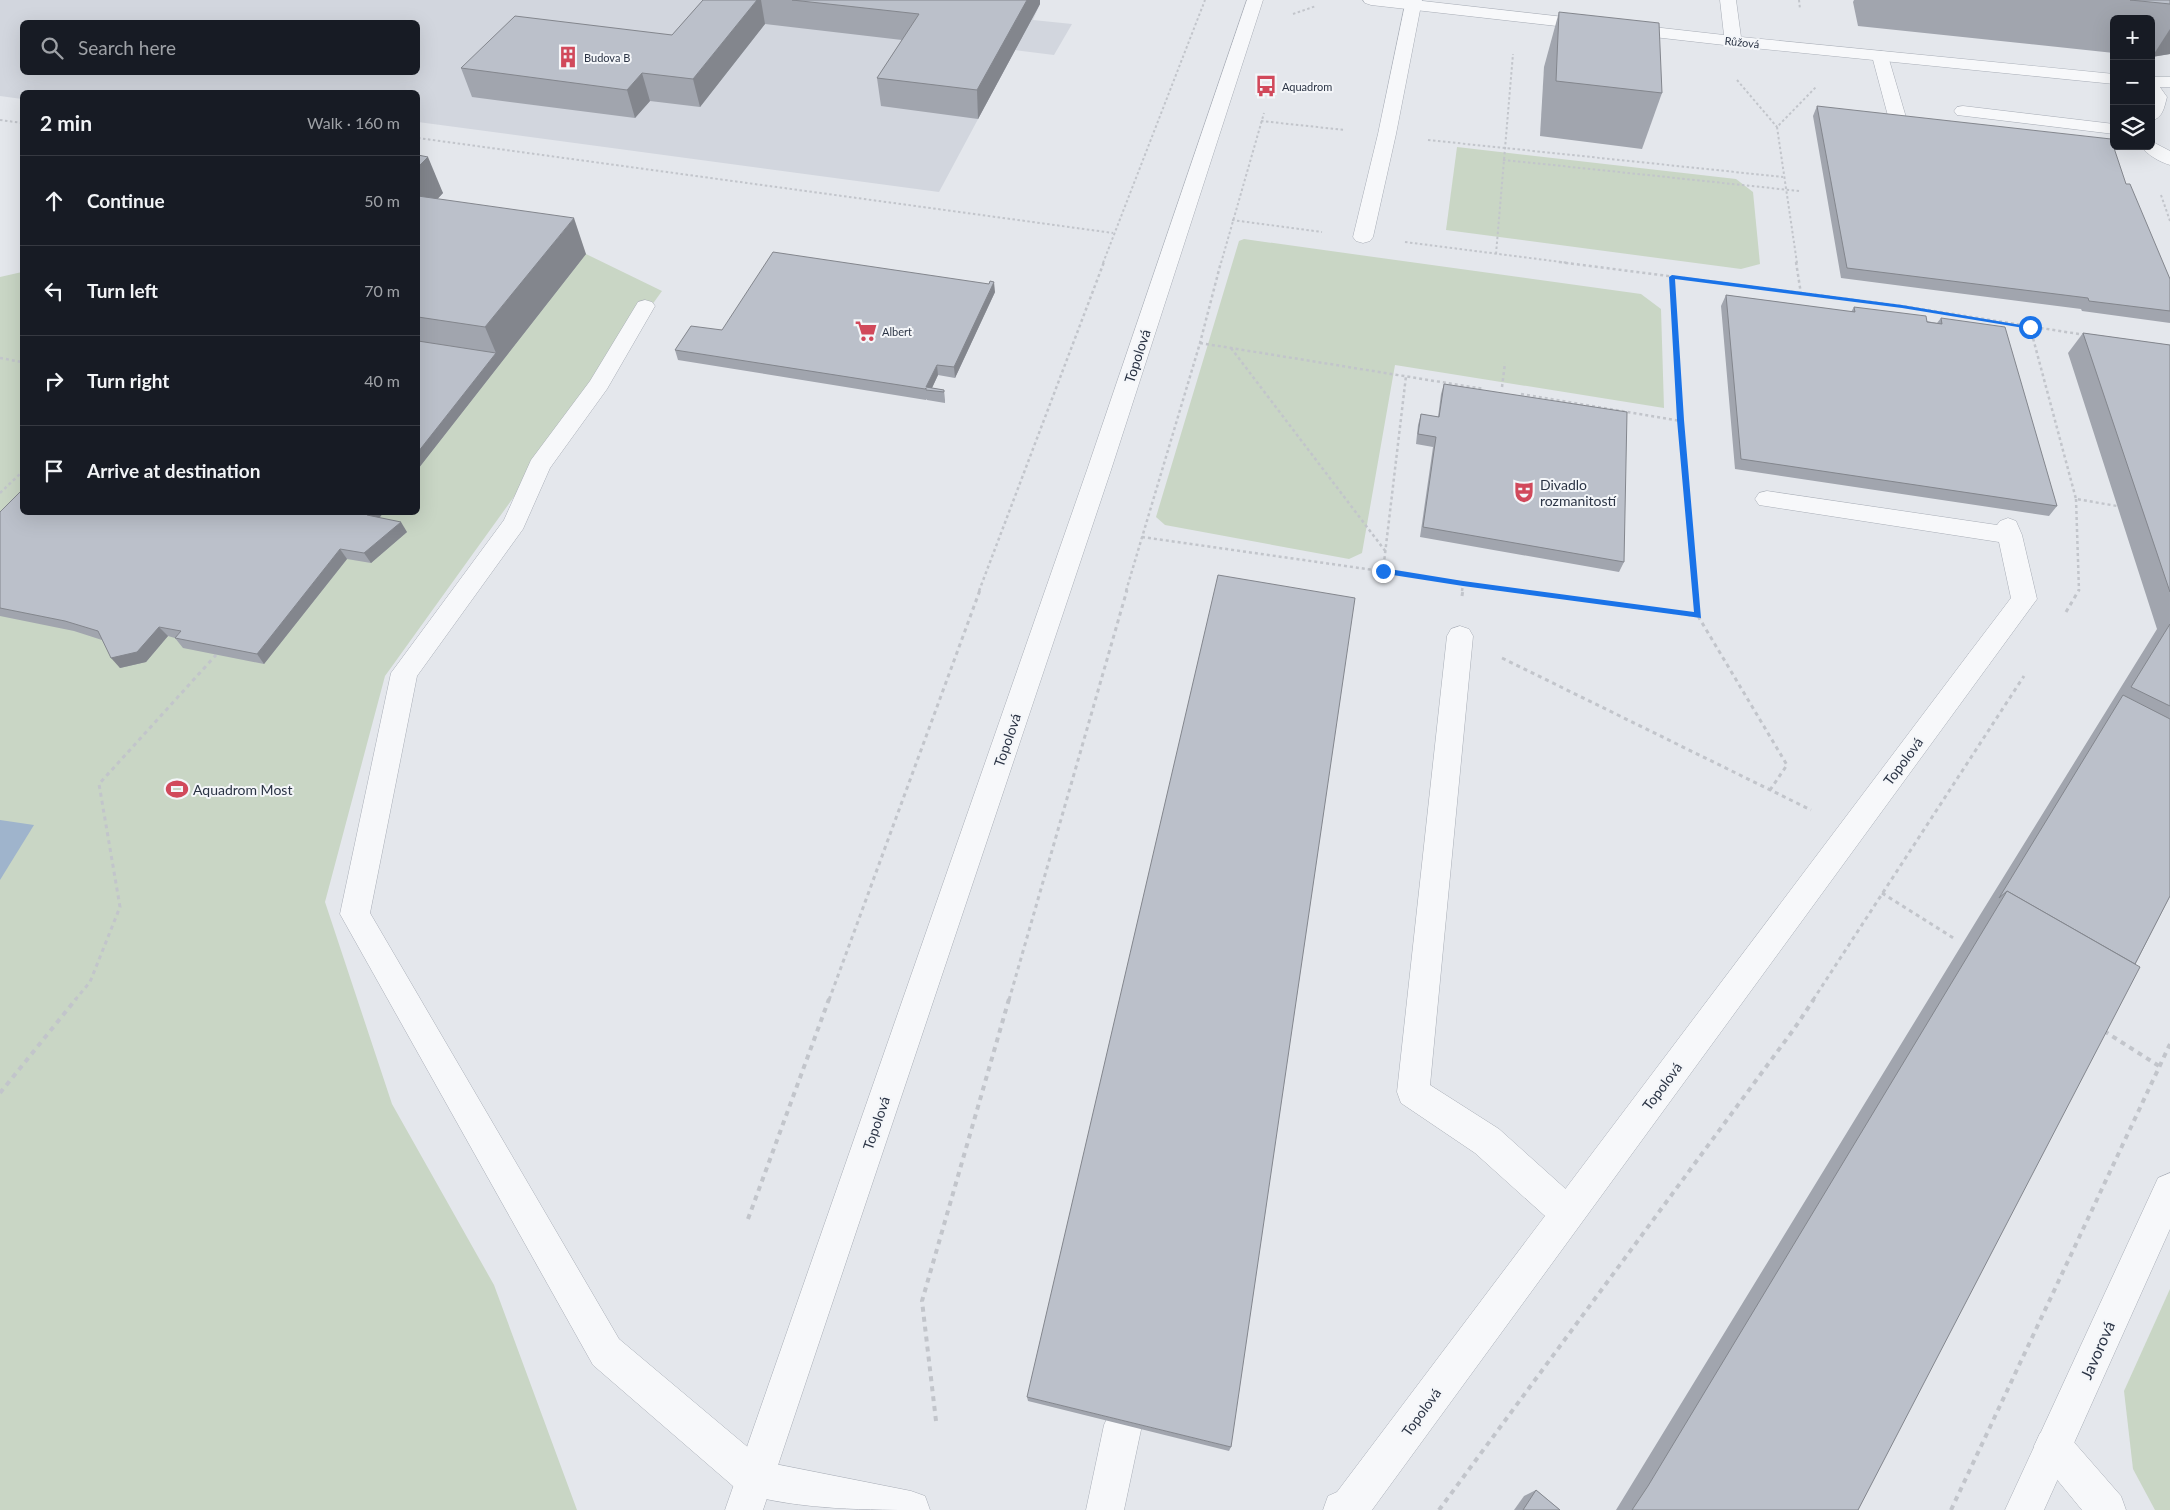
<!DOCTYPE html>
<meta charset="utf-8">
<style>
body{margin:0;font-family:Lato,sans-serif;background:#20242c;color:#f1f3f6}
.controls{position:absolute;right:15px;top:15px;display:grid;overflow:hidden;border-radius:8px;box-shadow:0 5px 20px #0002}
.controls button{width:45px;height:45px;display:grid;place-items:center;padding:0;border:0;border-bottom:1px solid #363941;background:#171b24;color:#f1f3f6;font:25px sans-serif}
.stop{position:absolute;width:15px;height:15px;margin:-11px;border:4px solid #1a73e8;border-radius:50%;background:#fff}
.stop.end{background:#1a73e8;border-color:#fff;box-shadow:0 1px 5px #0008}
.list{margin:0;padding:0;list-style:none}
h2{display:flex;justify-content:space-between;align-items:center;height:65px;margin:0;padding:0 20px;font-size:21px}
h2 small{font-size:16px;font-weight:400;color:#9ea1a6}
.list li{display:grid;grid-template-columns:32px 1fr auto;gap:15px;align-items:center;box-sizing:border-box;height:90px;padding:0 20px;border-top:1px solid #363941}
.list b{display:block;font-size:19px;white-space:nowrap}
.list em{font-size:16px;font-style:normal;color:#9ea1a6}
.icon{flex:none;width:28px;height:28px;fill:none;stroke:currentColor;stroke-width:2;stroke-linecap:round;stroke-linejoin:round}
.map{position:relative;flex:none;width:2170px;height:1510px;overflow:hidden}
.search{position:absolute;background:#171b24;box-shadow:0 5px 20px #0002;left:20px;top:20px;width:400px;height:55px;display:flex;align-items:center;gap:12px;box-sizing:border-box;padding:0 18px;border-radius:8px;color:#9ea1a6;font-size:19px}
.panel{position:absolute;background:#171b24;box-shadow:0 5px 20px #0002;left:20px;top:90px;width:400px;height:425px;border-radius:8px}
.map>svg:first-child{display:block}
</style>
<div class="map">
<svg width="2170" height="1510" viewBox="0 0 2170 1510">
<rect width="100%" height="100%" fill="#e4e7ec"/>
<!-- built -->
<path fill="#d2d6de" fill-rule="evenodd" d="M0,0H1038L1040,4L1033,20L1072,24L1054,55L1015,50L939,192L418,122V92H22V99L0,96ZM22,22H418V72H22Z"/>
<!-- green -->
<g fill="#c9d6c5">
<path d="M1457,147L1736,179L1753,192L1760,264L1741,269L1446,230Z"/>
<path d="M418,230L586,254L662,291L385,676L325,902L392,1104L494,1285L577,1510H0V277L22,272V512H418Z"/>
<path d="M1244,239L1641,294L1661,309L1664,408L1395,365L1362,553L1349,559L1165,525L1156,517L1239,241Z"/>
<path d="M2170,1289V1510H2155L2133,1469L2124,1391Z"/>
</g>
<!-- water -->
<path fill="#9fb4cc" d="M0,820L34,825L0,880Z"/>
<g fill="none" stroke-linecap="round" stroke-linejoin="round">
<!-- service casing -->
<g stroke="#a9aeb7" stroke-width="1">
<g id="service">
<path d="M1406,0H1422L1396,134L1373,237L1370,241L1363,243L1356,241L1353,237L1378,134Z"/>
<path d="M1880,51L1886,52L1888,56L1910,131L1907,135L1901,136L1895,135L1892,131L1872,56L1874,52Z"/>
<path d="M2151,82L2157,83L2167,97C2164,108 2163,118 2151,121Z"/>
<path d="M1963,106L2114,124V134L1957,115L1954,111L1957,107Z"/>
<path d="M2151,141L2170,151V165C2160,162 2147,155 2141,146H2151Z"/>
<path d="M645,300L652,302L655,306L607,389L550,468L523,529L417,676L370,913L619,1339L769,1465L774,1479L769,1493L755,1498L741,1493L593,1365L340,914L391,673L504,520L531,460L590,381L638,302Z"/>
<path d="M1767,491L1997,525L2000,521L2008,518L2016,521L2022,535L2037,599L1988,666L1979,669L1970,666L1966,659L1970,652L2011,598L1999,542L1759,505L1755,499L1759,493Z"/>
<path d="M1460,626L1469,629L1473,636L1430,1085L1499,1129L1579,1201L1584,1213L1579,1225L1567,1230L1555,1225L1475,1153L1401,1103L1397,1092L1447,636L1451,629Z"/>
<path d="M1123,1406L1136,1412L1142,1425L1124,1510H1086L1104,1425L1110,1412Z"/>
<path d="M2053,1427L2066,1433L2121,1496L2126,1510H2082L2040,1459L2034,1446L2040,1433Z"/>
</g>
</g>
<!-- minor casing -->
<g stroke="#a9aeb7" stroke-width="1">
<g id="minor">
<path d="M1363,0H1414L1724,35L1720,0H1736L1741,37L2114,74V84L1733,46L1371,5L1365,3Z"/>
<rect x="2151" y="77" width="19" height="10"/>
<path d="M1979,649L1988,652L1992,659L1988,666L1372,1510H1323L1328,1496L1337,1492L1970,652Z"/>
<path d="M2170,1173V1229L2044,1510H2005L2158,1178Z"/>
<path d="M755,1460L911,1491L925,1496L930,1510C868,1510 800,1510 741,1493L736,1479L741,1465Z"/>
</g>
</g>
<!-- tertiary casing -->
<g stroke="#a9aeb7" stroke-width="1">
<path id="tertiary" d="M1247,0H1263L1111,470L763,1510H725L1087,470Z"/>
</g>
<!-- path-far3 -->
<g stroke="#c2c5cb" stroke-width="2" stroke-dasharray="2.5 2.5" stroke-linecap="butt">
<path d="M1799,0L1800,9"/>
<path d="M1293,14L1316,6"/>
<path d="M1737,80L1777,127"/>
<path d="M0,120L22,123"/>
<path d="M1261,121L1345,130"/>
<path d="M418,138L1113,233"/>
<path d="M1428,140L1783,177"/>
<path d="M1503,160L1543,164"/>
<path d="M2161,195L2170,221"/>
<path d="M1232,220L1322,232"/>
<path d="M1405,242L1569,263"/>
<path d="M1496,254L1513,54"/>
<path d="M1103,263L1205,0"/>
<path d="M1221,263L1264,113"/>
<path d="M1797,263L1777,127L1816,87"/>
</g>
<!-- path-far2 -->
<g stroke="#c2c5cb" stroke-width="2.5" stroke-dasharray="3 3" stroke-linecap="butt">
<path d="M1559,262L1902,306L2085,335"/>
<path d="M1796,262L1801,294"/>
<path d="M1672,277L1681,421L1696,591"/>
<path d="M2030,327L2076,499L2117,506"/>
<path d="M1200,343L1484,389"/>
<path d="M1231,348L1386,552"/>
<path d="M0,358L22,362"/>
<path d="M1502,387L1505,363"/>
<path d="M1521,394L1681,421"/>
<path d="M0,493L22,472"/>
<path d="M2076,499L2079,591"/>
<path d="M1142,537L1521,591"/>
<path d="M1383,571L1406,376"/>
<path d="M979,591L1104,262"/>
<path d="M1126,591L1200,343L1221,262"/>
<path d="M1462,591L1463,584"/>
</g>
<!-- path-far1 -->
<g stroke="#c2c5cb" stroke-width="3" stroke-dasharray="4 4" stroke-linecap="butt">
<path d="M1512,590L1698,616L1696,590"/>
<path d="M1462,596L1463,590"/>
<path d="M2066,612L2079,590"/>
<path d="M1698,616L1787,765L1770,790"/>
<path d="M1502,658L1811,810"/>
<path d="M1882,893L1955,939"/>
<path d="M75,1000L90,982L120,907L99,784L216,655"/>
<path d="M829,1000L980,590"/>
<path d="M1009,1000L1127,590"/>
<path d="M1813,1000L2024,676"/>
</g>
<!-- path -->
<g stroke="#c2c5cb" stroke-width="4" stroke-dasharray="5 5" stroke-linecap="butt">
<path d="M2104,1031L2159,1066"/>
<path d="M0,1093L76,999"/>
<path d="M748,1219L829,999"/>
<path d="M936,1421L922,1301L1009,999"/>
<path d="M1439,1510L1794,1029L1814,999"/>
<path d="M1951,1510L2170,1044"/>
</g>
<!-- service -->
<use href="#service" fill="#f7f8fa" fill-rule="evenodd"/>
<!-- minor -->
<use href="#minor" fill="#f7f8fa" fill-rule="evenodd"/>
<!-- tertiary -->
<use href="#tertiary" fill="#f7f8fa" fill-rule="evenodd"/>
<!-- path-bridge -->
<path stroke="#c2c5cb" stroke-width="2" stroke-dasharray="2.5 2.5" stroke-linecap="butt" d="M1543,164L1799,191"/>
</g>
<!-- wall -->
<g fill="#a1a5ae">
<path d="M703,0H1040V4L978,119L881,106L877,78L902,40L765,24L700,107L650,101L635,118L472,97L461,68L672,35Z"/>
<path d="M1854,0H2170V54L2151,57V19H2114V53L1858,26L1853,2Z"/>
<path d="M1559,12L1662,93L1642,149L1540,136L1544,67Z"/>
<path d="M1817,106L2126,184L2170,279V323L2082,311L2081,309L1841,278L1813,116Z"/>
<path d="M418,155L443,193L437,199L586,254L418,469Z"/>
<path d="M995,292L955,378L938,375L932,388L944,390L945,400V403L927,400V399L926,400L678,360L675,350Z"/>
<path d="M1726,295L1851,312L1854,307L1937,323L1941,318L2057,506L2049,516L1735,469L1721,306Z"/>
<path d="M2083,333L2170,345V896L1858,1510H1616L1980,915L2157,629L2068,353Z"/>
<path d="M1444,384L1624,562L1619,572L1420,537L1433,447L1416,444L1418,425L1421,414L1438,417L1441,394Z"/>
<path d="M0,512L380,518L407,532L371,563L347,559L264,664L183,648L175,638L168,636L146,662L120,668L102,640L74,631L0,616Z"/>
<path d="M1027,1397L1231,1447L1229,1451L1028,1401Z"/>
<path d="M1536,1490L1560,1510H1514L1524,1496Z"/>
</g>
<!-- shaded-wall -->
<g fill="#83868d">
<path d="M757,0H761L765,24L700,107L693,79Z"/>
<path d="M1027,0H1040V4L978,119L977,90Z"/>
<path d="M2170,29V54L2152,57Z"/>
<path d="M642,73L650,101L635,118L627,90Z"/>
<path d="M428,157L443,193L418,220V167Z"/>
<path d="M574,218L586,254L418,469V452L496,353L485,327Z"/>
<path d="M994,282L995,292L955,378L954,367Z"/>
<path d="M937,365L938,375L931,390L926,387Z"/>
<path d="M370,512H384L373,526L367,515Z"/>
<path d="M401,522L407,532L371,563L364,553Z"/>
<path d="M340,549L347,559L264,664L257,654Z"/>
<path d="M159,627L168,636L146,662L120,668L111,658Z"/>
</g>
<!-- building -->
<g fill="#bbc0ca" stroke="#83868d">
<path d="M703,0H757L693,79L642,73L627,90L461,68L515,16L672,35Z"/>
<path d="M792,0H1027L977,90L877,78L919,14Z"/>
<path d="M2130,0H2170V4Z"/>
<path d="M1559,12L1659,23L1662,93L1556,81Z"/>
<path d="M1817,106L2111,139L2126,184H2130L2170,279V311L2089,301L2088,298L1847,268Z"/>
<path d="M418,155L428,157L418,167Z"/>
<path d="M418,196L574,218L485,327L418,317Z"/>
<path d="M773,252L989,284L990,281L994,282L954,367L937,365L926,387L944,390V392L926,390V388L925,389L675,350L691,326L722,330Z"/>
<path d="M1726,295L1855,312L1854,307L1926,316L1927,322L1942,324L1941,318L2005,327L2057,506L1741,459Z"/>
<path d="M2083,333L2170,345V592Z"/>
<path d="M418,341L496,353L418,452Z"/>
<path d="M1444,384L1627,412L1624,562L1423,527L1436,437L1418,434L1421,414L1439,417Z"/>
<path d="M22,490V512H370L367,515L401,522L364,553L340,549L257,654L175,638L181,631L159,627L137,652L111,658L98,631L65,621L0,608V512Z"/>
<path d="M1218,575L1355,598L1231,1447L1027,1397Z"/>
<path d="M2170,624V706L2131,687Z"/>
<path d="M2123,695L2170,719V896L2135,964L2007,891L1999,898Z"/>
<path d="M2007,891L2140,967L1858,1510H1632L1648,1486Z"/>
<path d="M1536,1490L1560,1510H1523Z"/>
</g>
<!-- route -->
<path fill="#1a73e8" d="M1672,275L1902,305L2033,327L2030,329L1902,308L1675,279L1684,420L1701,618L1463,586L1380,573V569L1383,568L1463,581L1694,612L1677,420L1669,277Z"/>
<!-- icons -->
<defs>
<g id="building-bare" transform="scale(1.725)"><path d="M-4-6H4V6H1V3H-1V6H-4ZM-2.5-4.3h1.7v1.8h-1.7ZM.8-4.3h1.7v1.8H.8ZM-2.5-1h1.7V.8h-1.7ZM.8-1h1.7V.8H.8Z" fill="#d1495b" stroke="#f4f6f9" stroke-width="2.5" paint-order="stroke"/></g>
<g id="bus-bare" transform="scale(1.725)"><path d="M-5-6H5V4H4V6H2V4H-2V6H-4V4H-5ZM-3.5-4V0h7V-4ZM-3.5 1.2v1.5H-2V1.2ZM2 1.2v1.5H3.5V1.2Z" fill="#d1495b" stroke="#f4f6f9" stroke-width="2.5" paint-order="stroke"/></g>
<g id="supermarket-bare" transform="scale(1.725)"><path d="M-6-5.5h2.5l.6 2H6L4.5 2H-2.5L-4.4-4H-6ZM-1.5 3.2a1.3 1.3 0 1 0 .1 0ZM3 3.2a1.3 1.3 0 1 0 .1 0Z" fill="#d1495b" stroke="#f4f6f9" stroke-width="2.5" paint-order="stroke"/></g>
<g id="theatre-bare" transform="scale(1.725)"><path d="M-5-5.5Q0-4 5-5.5V0Q5 5 0 6Q-5 5-5 0ZM-3.3-2.5H-1v1.5H-3.3ZM1-2.5H3.3v1.5H1ZM-2.8 1Q0 5.5 2.8 1Z" fill="#d1495b" stroke="#f4f6f9" stroke-width="2.5" paint-order="stroke"/></g>
<g id="stadium-bare" transform="scale(1.725)"><path d="M0-5a6.5 5 0 1 0 0 10a6.5 5 0 1 0 0-10ZM-3.5-1.8h7v3.6h-7Z" fill="#d1495b" stroke="#f4f6f9" stroke-width="2.5" paint-order="stroke"/></g>
</defs>
<g fill-rule="evenodd">
<use href="#building-bare" x="568" y="57"/>
<use href="#bus-bare" x="1266" y="86"/>
<use href="#supermarket-bare" x="866" y="331"/>
<use href="#theatre-bare" x="1524" y="492"/>
<use href="#stadium-bare" x="177" y="789"/>
</g>
<g text-anchor="middle" dominant-baseline="central" stroke-width="4" stroke-linejoin="round" paint-order="stroke">
<!-- far-street labels -->
<g font-size="11" fill="#2b3445" stroke="#f4f6f9">
<text transform="translate(1742 42) rotate(6)">Růžová</text>
</g>
<!-- far-poi labels -->
<g font-size="11" fill="#2b3445" stroke="#f4f6f9" text-anchor="start">
<text x="584" y="57">Budova B</text>
<text x="1282" y="86">Aquadrom</text>
<text x="882" y="331">Albert</text>
</g>
<!-- street labels -->
<g font-size="14" fill="#2b3445" stroke="#f4f6f9">
<text transform="translate(1137 356) rotate(-72)">Topolová</text>
<text transform="translate(1007 740) rotate(-71)">Topolová</text>
<text transform="translate(1903 761) rotate(-53)">Topolová</text>
<text transform="translate(1662 1086) rotate(-53)">Topolová</text>
<text transform="translate(876 1123) rotate(-71)">Topolová</text>
<text transform="translate(1421 1412) rotate(-54)">Topolová</text>
</g>
<!-- poi labels -->
<g font-size="14" fill="#2b3445" stroke="#f4f6f9" text-anchor="start">
<text x="1540" y="484">Divadlo<tspan x="1540" dy="16">rozmanitostí</tspan></text>
<text x="193" y="789">Aquadrom Most</text>
</g>
<!-- near-street labels -->
<g font-size="16" fill="#2b3445" stroke="#f4f6f9">
<text transform="translate(2097 1350) rotate(-66)">Javorová</text>
</g>
</g>
</svg>
<div class="controls">
<button>+</button>
<button>−</button>
<button><svg class="icon" aria-label="layers" viewBox="0 0 24 24"><path d="M12 4l9 5-9 5-9-5zM3 14l9 5 9-5"/></svg></button>
</div>
<div class="stop" style="left:2030px;top:327px"></div>
<div class="stop end" style="left:1383px;top:571px"></div>
<div class="search"><svg class="icon" aria-label="search" viewBox="0 0 24 24"><circle cx="10" cy="10" r="6"/><path d="M15 15l6 6"/></svg>Search here</div>
<section class="panel">
<h2>2 min<small>Walk · 160 m</small></h2>
<ul class="list">
<li><svg class="icon" aria-label="ahead" viewBox="0 0 24 24"><path d="M12 20V5M6 11l6-6 6 6"/></svg><div><b>Continue</b></div><em>50 m</em></li>
<li><svg class="icon" aria-label="left" viewBox="0 0 24 24"><path d="M17 20v-9H6M10 6l-5 5 5 5"/></svg><div><b>Turn left</b></div><em>70 m</em></li>
<li><svg class="icon" aria-label="right" viewBox="0 0 24 24"><path d="M7 20v-9h11M14 6l5 5-5 5"/></svg><div><b>Turn right</b></div><em>40 m</em></li>
<li><svg class="icon" aria-label="arrive" viewBox="0 0 24 24"><path d="M6 21V4h12l-3 4 3 4H6"/></svg><div><b>Arrive at destination</b></div></li>
</ul>
</section>
</div>
